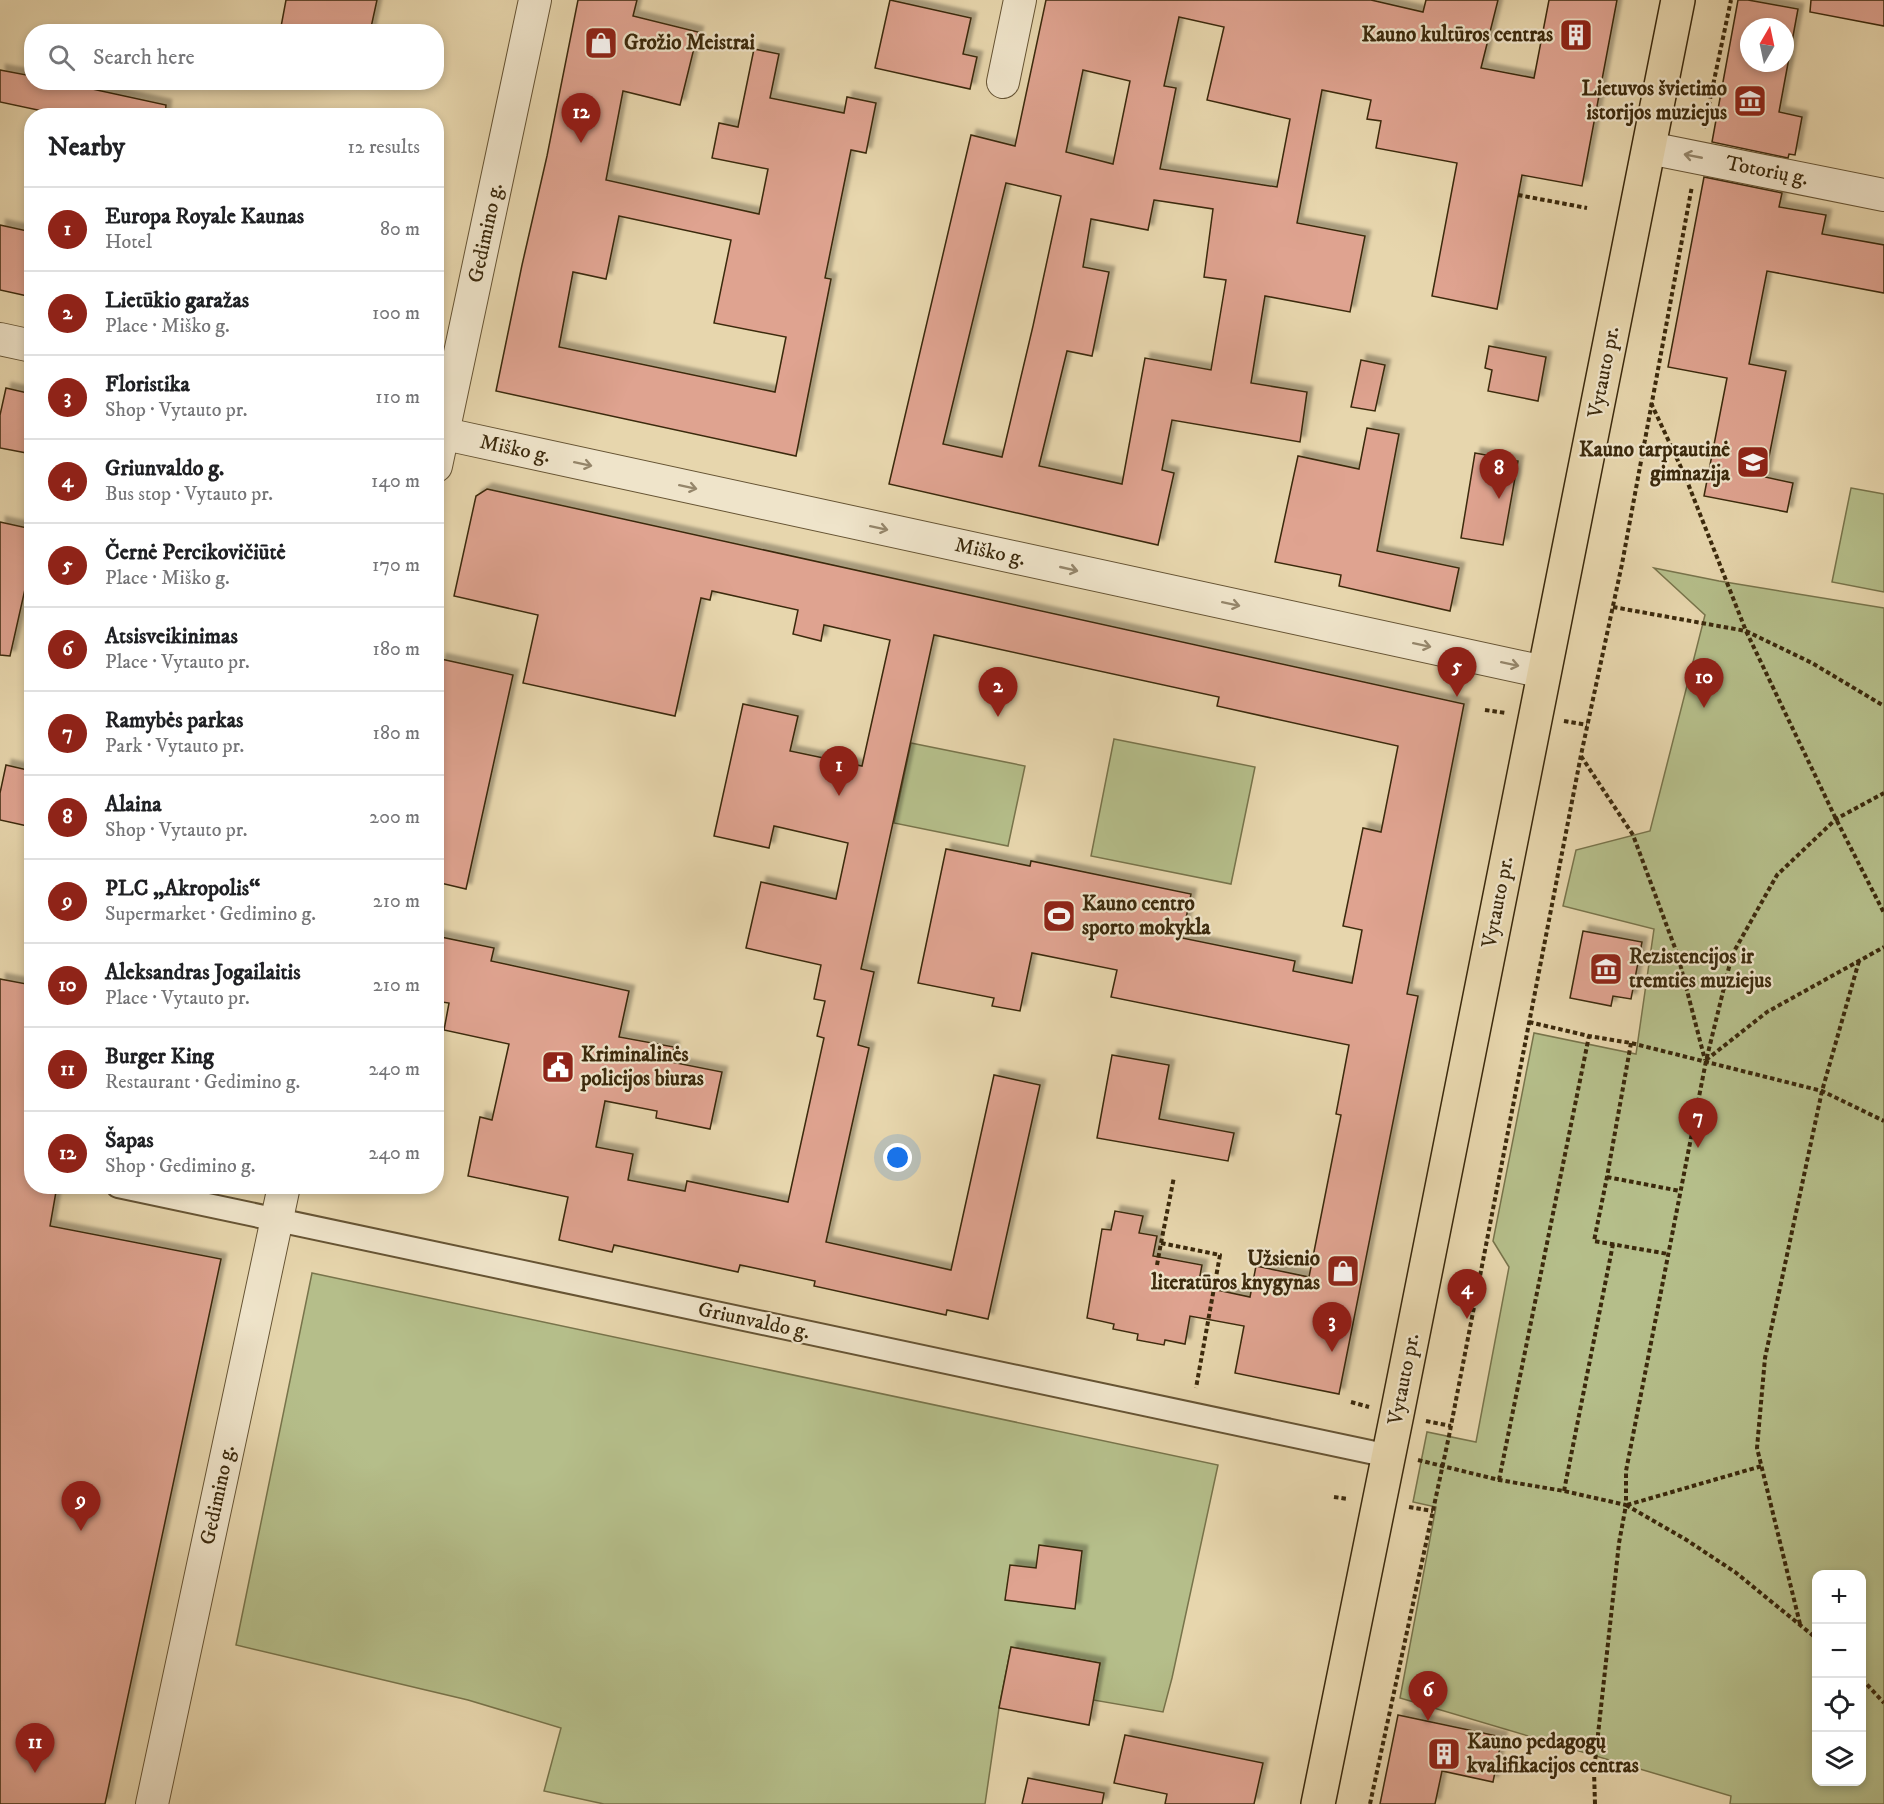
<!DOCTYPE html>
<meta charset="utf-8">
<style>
body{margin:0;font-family:"IM FELL DW Pica",serif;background:#f6f6f6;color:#202124}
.controls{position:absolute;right:18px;bottom:18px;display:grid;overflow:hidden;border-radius:12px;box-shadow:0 3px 9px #0003}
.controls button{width:54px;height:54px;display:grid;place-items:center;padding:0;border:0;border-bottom:2px solid #e0e0e0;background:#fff;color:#202124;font:30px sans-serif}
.compass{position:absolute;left:1740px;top:18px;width:54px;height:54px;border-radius:50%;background:#fff;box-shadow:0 3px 9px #0003;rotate:9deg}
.you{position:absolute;left:898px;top:1158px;width:21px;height:21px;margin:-15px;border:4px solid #fff;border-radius:50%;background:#1a73e8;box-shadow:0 0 0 9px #1a73e833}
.badge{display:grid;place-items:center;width:39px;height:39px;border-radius:50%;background:#8f2418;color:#fff;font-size:20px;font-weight:700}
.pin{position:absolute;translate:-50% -50px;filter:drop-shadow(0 2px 3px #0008)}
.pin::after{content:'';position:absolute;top:32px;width:21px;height:18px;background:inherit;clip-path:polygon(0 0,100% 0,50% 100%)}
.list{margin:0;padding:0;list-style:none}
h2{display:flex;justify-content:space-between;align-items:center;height:78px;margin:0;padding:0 24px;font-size:26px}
h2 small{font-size:20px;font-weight:400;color:#757577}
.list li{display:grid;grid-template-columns:39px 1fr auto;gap:18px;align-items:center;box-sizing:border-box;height:84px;padding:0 24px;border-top:2px solid #e0e0e0}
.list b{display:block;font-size:22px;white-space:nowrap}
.list p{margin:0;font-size:20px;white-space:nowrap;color:#757577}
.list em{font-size:20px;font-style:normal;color:#757577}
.icon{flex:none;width:33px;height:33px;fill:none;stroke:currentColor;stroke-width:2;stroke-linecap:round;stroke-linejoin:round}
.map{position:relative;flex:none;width:1884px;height:1804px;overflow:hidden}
.search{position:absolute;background:#fff;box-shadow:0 3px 9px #0003;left:24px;top:24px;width:420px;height:66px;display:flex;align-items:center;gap:15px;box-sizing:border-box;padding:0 21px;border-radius:24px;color:#757577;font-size:22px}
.panel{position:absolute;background:#fff;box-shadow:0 3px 9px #0003;left:24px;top:108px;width:420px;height:1086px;border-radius:24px}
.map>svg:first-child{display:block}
</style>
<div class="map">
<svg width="1884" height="1804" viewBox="0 0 1884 1804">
<defs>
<filter id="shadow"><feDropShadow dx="5.5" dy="-5.5" stdDeviation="1.5" flood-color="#0004"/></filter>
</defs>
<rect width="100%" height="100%" fill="#e7d6ad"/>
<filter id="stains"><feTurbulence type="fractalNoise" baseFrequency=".00333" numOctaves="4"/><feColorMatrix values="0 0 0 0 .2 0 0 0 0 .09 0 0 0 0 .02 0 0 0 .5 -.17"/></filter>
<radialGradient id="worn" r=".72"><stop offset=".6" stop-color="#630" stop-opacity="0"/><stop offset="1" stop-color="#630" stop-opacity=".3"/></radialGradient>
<!-- green -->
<g fill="#b5be8a" stroke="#78744b" stroke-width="1.5" fill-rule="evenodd">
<path d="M1851,488L1884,494V592L1832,582Z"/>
<path d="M1654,568L1719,581L1884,608V1804H1730L1731,1796L1400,1698L1436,1507L1413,1502L1427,1432L1476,1442L1509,1267L1493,1241L1534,1033L1636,1054L1654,929L1563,906L1576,850L1650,831L1705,615ZM1862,1574V1782H1816V1574Z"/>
<path d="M1114,739L1255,767L1231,884L1091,856Z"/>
<path d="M911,743L1025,766L1008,846L894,823Z"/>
<path d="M312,1273L1218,1465L1172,1678L1163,1712L1093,1700L1100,1663L1011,1647L999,1708L985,1804H604L544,1791L561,1728L468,1700L236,1645Z"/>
</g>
<!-- building -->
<g fill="#dfa390" stroke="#3b290c" stroke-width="1.5" fill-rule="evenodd" filter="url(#shadow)">
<path d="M286,0H377L370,32H280Z"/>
<path d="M578,0H637L633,16L698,32L680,105L623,91L606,180L759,214L768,169L712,158L719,123L738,127L754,49L779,54L770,98L844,113L847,97L876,103L866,153L851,150L825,278L831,279L796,456L496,391L522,265L547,156ZM619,216L731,240L714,323L786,337L775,392L559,347L573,272L606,279Z"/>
<path d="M890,0L971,18L963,54L977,57L970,89L875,68Z"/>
<path d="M1046,0H1371L1423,12L1426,0H1498L1481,68L1534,78L1549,0H1617L1582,186L1522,175L1497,309L1432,296L1457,163L1376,148L1381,121L1367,119L1371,100L1322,90L1297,223L1365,236L1350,312L1265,296L1251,383L1307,392L1300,442L1172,420L1162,470L1174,473L1158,545L889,484L971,135L1015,146ZM1179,17L1224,27L1207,100L1290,119L1277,187L1160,169L1176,88L1164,86ZM1083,70L1130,81L1113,164L1066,152ZM1006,183L1061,196L1033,326L1002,457L943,444ZM1154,200L1213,209L1204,277L1226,280L1211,370L1145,358L1122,484L1039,466L1067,351L1092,356L1109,272L1083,267L1091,219L1148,230Z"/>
<path d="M1738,0H1748L1798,9L1779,112L1802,117L1795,155L1789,154L1788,158L1712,142ZM1749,27H1785V63H1749Z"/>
<path d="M1811,0H1884V26L1810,12Z"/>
<path d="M0,70L32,76V82H60L166,105L165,116H66L0,102Z"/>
<path d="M1704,177L1782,193L1779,207L1826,215L1822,234L1884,245V293L1767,271L1749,364L1786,371L1765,477L1793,483L1787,512L1704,496L1727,378L1668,367Z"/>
<path d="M0,225L32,232V297L0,290Z"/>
<path d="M1489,346L1546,357L1538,401L1488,391L1492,370L1485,368Z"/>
<path d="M1361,360L1385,365L1375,411L1351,407Z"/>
<path d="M6,388L32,394V454L0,448V415Z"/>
<path d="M1367,428L1399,434L1377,551L1459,568L1450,611L1339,586L1341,575L1275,562L1298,456L1359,469Z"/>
<path d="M1475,453L1518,461L1503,545L1461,538Z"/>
<path d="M487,489L1464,704L1407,994L1418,996L1339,1394L1235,1373L1244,1326L1190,1316L1185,1344L1165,1340L1164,1345L1137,1340L1138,1334L1113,1329L1114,1324L1087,1318L1102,1229L1111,1230L1115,1211L1143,1216L1139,1233L1157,1236L1153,1256L1202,1265L1198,1286L1250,1297L1256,1266L1309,1277L1341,1115L1336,1114L1349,1045L1111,997L1117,970L1032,953L1020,1011L992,1006L994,998L918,983L946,849L1030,866L1031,861L1191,894L1182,938L1295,961L1293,971L1352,983L1362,930L1343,926L1363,828L1381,832L1398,746L1217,706L1219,697L934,635L861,969L874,972L858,1045L869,1048L826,1242L951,1270L994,1075L1040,1085L988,1319L947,1310L946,1315L814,1286L815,1281L740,1265L738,1272L614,1245L612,1252L559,1240L568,1197L468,1176L480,1117L492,1120L509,1044L444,1030L449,1003L436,1001V936L494,948L491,961L629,991L619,1037L674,1047L671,1062L722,1072L710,1129L656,1118L657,1111L605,1101L596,1147L633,1154L628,1180L685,1191L687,1181L788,1202L824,1038L817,1036L825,1001L814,999L821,965L746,948L761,882L836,899L848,843L774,826L769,848L714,836L743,704L798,716L790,751L862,766L890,640L824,625L821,641L793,634L798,610L712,591L710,600L701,598L675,716L523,683L538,615L454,596L476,496Z"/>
<path d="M0,522L32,529V558L10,656L0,655Z"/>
<path d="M441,659L513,675L466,889L436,882V678Z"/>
<path d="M6,765L32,771V827L0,820V793Z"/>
<path d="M1583,931L1642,942L1631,999L1613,996L1611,1006L1570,998Z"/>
<path d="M0,979L32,985V1186H57L50,1226L221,1259L105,1804H0Z"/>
<path d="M1112,1055L1169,1065L1159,1119L1234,1133L1228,1161L1097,1138Z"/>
<path d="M1039,1545L1082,1551L1075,1609L1005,1600L1010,1565L1036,1568Z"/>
<path d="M1011,1647L1100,1663L1089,1725L999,1708Z"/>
<path d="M1398,1715L1502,1737L1493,1782L1442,1771L1435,1804H1380Z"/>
<path d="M1125,1735L1263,1763L1254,1804H1165L1167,1794L1114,1783Z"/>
<path d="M1028,1778L1104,1793L1102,1804H1022Z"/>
</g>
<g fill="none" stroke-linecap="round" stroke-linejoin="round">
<!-- pedestrian casing -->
<g stroke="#665434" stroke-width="26">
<path id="pedestrian" d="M118,1186L1389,1456"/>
</g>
<!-- minor casing -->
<g stroke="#665434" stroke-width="34">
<g id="minor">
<path d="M1003,82L1020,0"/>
<path d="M1649,148L1884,195"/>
<path d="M0,339L32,346"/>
<path d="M436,432L1544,672"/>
<path d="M436,466L535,0"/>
<path d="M152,1804L284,1186"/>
</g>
</g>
<!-- primary casing -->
<g stroke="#3b290c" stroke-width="36">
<path id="primary" d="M1318,1804L1397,1414L1678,0"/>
</g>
<!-- path -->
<g stroke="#3b290c" stroke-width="4" stroke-dasharray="4.5 3" stroke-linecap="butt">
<path d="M1704,128L1731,0"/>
<path d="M1518,195L1587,208"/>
<path d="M1651,403L1685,476L1746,631L1836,819L1884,913"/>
<path d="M1613,607L1746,631L1812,663L1884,706"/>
<path d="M1485,710L1506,713"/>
<path d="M1564,721L1587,725"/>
<path d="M1581,756L1633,835L1678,956L1705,1060"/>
<path d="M1529,1022L1589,1036L1631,1043L1822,1091L1884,1121"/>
<path d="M1631,1043L1607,1177L1594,1241L1668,1254"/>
<path d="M1706,1060L1767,1012L1884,947"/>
<path d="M1607,1177L1680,1191"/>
<path d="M1161,1243L1174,1177"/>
<path d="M1157,1265L1161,1243L1220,1255L1196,1388"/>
<path d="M1351,1402L1369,1407"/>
<path d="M1426,1421L1451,1426"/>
<path d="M1418,1460L1499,1480L1564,1491L1626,1505V1471L1706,1061L1732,955L1777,875L1836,819L1884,793"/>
<path d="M1499,1480L1589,1036"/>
<path d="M1564,1491L1613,1244"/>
<path d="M1334,1497L1348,1499"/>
<path d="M1626,1505L1685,1539L1735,1572L1816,1638"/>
<path d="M1627,1505L1762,1466"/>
<path d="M1409,1507L1433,1511"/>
<path d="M1800,1624L1757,1448L1765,1358L1822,1091L1859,961"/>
<path d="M1862,1679L1884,1703"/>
<path d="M1370,1804L1449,1436L1581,755L1622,564L1692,186"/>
<path d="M1595,1804L1594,1771L1619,1543L1626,1505"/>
</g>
<!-- pedestrian -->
<use href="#pedestrian" stroke="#efe4ca" stroke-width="22"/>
<!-- minor -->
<use href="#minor" stroke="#efe4ca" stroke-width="32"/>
<!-- primary -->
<use href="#primary" stroke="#e7d6ad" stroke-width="33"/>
</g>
<!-- one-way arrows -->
<defs><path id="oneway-shaft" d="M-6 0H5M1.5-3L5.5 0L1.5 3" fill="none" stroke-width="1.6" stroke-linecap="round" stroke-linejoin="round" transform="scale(1.5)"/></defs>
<g stroke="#95866b">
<use href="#oneway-shaft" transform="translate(1693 156) rotate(-169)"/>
<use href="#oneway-shaft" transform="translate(583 464) rotate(12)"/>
<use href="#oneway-shaft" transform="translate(688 487) rotate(12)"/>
<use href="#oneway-shaft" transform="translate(879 528) rotate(12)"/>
<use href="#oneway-shaft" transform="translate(1069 569) rotate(13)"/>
<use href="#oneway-shaft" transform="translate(1231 604) rotate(12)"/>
<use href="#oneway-shaft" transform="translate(1422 645) rotate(12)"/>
<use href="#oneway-shaft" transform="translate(1510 664) rotate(12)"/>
</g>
<!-- icons -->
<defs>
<g id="building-square" transform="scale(1.725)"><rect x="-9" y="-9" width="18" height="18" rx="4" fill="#8f2418" stroke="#efe4ca"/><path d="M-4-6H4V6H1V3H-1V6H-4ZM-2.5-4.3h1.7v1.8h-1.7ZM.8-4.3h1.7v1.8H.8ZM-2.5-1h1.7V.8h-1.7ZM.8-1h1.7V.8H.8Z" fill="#fff"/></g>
<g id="shop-square" transform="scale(1.725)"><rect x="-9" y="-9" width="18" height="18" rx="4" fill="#8f2418" stroke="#efe4ca"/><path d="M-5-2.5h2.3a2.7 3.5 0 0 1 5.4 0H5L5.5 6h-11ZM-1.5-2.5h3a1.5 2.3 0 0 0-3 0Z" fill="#fff"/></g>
<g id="museum-square" transform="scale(1.725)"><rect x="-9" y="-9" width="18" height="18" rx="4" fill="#8f2418" stroke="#efe4ca"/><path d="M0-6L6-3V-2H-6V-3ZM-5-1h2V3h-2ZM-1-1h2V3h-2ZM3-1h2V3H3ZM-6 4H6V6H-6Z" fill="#fff"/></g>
<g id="school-square" transform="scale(1.725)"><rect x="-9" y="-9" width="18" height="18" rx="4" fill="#8f2418" stroke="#efe4ca"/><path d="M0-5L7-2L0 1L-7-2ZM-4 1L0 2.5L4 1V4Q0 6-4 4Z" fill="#fff"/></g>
<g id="stadium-square" transform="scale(1.725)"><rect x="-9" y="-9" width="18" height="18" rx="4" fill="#8f2418" stroke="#efe4ca"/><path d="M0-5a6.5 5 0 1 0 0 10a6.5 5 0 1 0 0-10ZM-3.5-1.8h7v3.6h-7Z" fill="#fff"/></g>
<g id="civic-square" transform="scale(1.725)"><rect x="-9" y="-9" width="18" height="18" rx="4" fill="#8f2418" stroke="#efe4ca"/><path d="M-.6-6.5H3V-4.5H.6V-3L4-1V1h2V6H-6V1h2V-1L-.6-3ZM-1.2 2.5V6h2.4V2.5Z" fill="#fff"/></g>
</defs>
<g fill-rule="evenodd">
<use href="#building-square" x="1576" y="35"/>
<use href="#shop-square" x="601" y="43"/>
<use href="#museum-square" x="1750" y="101"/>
<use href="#school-square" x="1753" y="462"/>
<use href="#stadium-square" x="1059" y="916"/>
<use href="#museum-square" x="1606" y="969"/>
<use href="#civic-square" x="558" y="1067"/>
<use href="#shop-square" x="1343" y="1271"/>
<use href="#building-square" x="1444" y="1754"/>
</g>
<g text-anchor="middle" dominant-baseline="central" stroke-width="4.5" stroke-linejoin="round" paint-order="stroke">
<!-- poi labels -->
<g font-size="21" font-weight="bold" fill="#3b290c" stroke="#efe4ca" text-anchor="start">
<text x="1553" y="35" text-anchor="end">Kauno kultūros centras</text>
<text x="624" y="43">Grožio Meistrai</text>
<text x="1727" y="89" text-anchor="end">Lietuvos švietimo<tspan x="1727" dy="24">istorijos muziejus</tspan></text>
<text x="1730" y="450" text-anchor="end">Kauno tarptautinė<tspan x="1730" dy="24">gimnazija</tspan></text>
<text x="1082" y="904">Kauno centro<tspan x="1082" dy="24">sporto mokykla</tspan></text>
<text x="1629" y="957">Rezistencijos ir<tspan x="1629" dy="24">tremties muziejus</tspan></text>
<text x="581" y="1055">Kriminalinės<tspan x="581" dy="24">policijos biuras</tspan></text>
<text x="1320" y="1259" text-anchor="end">Užsienio<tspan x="1320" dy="24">literatūros knygynas</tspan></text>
<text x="1467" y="1742">Kauno pedagogų<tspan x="1467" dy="24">kvalifikacijos centras</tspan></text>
</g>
<!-- street labels -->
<g font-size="21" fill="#3b290c" stroke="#efe4ca">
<text transform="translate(1767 171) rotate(11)">Totorių g.</text>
<text transform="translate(486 233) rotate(-78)">Gedimino g.</text>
<text transform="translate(1604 372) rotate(-79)">Vytauto pr.</text>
<text transform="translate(515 449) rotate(12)">Miško g.</text>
<text transform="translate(990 552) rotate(12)">Miško g.</text>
<text transform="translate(1498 902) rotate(-79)">Vytauto pr.</text>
<text transform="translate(754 1321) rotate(12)">Griunvaldo g.</text>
<text transform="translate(1404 1379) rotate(-79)">Vytauto pr.</text>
<text transform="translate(218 1495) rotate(-78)">Gedimino g.</text>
</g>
</g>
<rect width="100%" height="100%" filter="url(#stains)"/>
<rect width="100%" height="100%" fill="url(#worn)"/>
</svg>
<div class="controls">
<button>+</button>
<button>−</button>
<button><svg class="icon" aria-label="locate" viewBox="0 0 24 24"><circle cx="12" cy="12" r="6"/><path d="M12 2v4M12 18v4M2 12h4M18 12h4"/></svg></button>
<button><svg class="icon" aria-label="layers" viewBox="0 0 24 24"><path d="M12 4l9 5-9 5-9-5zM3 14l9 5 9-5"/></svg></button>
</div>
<svg class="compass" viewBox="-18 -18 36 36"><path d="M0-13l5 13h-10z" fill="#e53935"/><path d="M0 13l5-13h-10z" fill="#757577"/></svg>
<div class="you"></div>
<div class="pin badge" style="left:839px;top:796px">1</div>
<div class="pin badge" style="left:998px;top:717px">2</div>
<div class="pin badge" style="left:1332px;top:1352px">3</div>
<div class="pin badge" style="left:1467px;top:1319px">4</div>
<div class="pin badge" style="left:1457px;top:697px">5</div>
<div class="pin badge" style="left:1428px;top:1721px">6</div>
<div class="pin badge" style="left:1698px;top:1148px">7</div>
<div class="pin badge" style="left:1499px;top:499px">8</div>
<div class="pin badge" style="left:81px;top:1531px">9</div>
<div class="pin badge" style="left:1704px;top:708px">10</div>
<div class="pin badge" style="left:35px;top:1773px">11</div>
<div class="pin badge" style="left:581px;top:143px">12</div>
<div class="search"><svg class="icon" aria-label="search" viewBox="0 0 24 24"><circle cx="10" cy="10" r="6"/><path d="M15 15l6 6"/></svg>Search here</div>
<section class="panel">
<h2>Nearby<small>12 results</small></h2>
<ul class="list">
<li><span class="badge">1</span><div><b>Europa Royale Kaunas</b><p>Hotel</p></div><em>80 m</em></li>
<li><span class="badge">2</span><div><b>Lietūkio garažas</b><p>Place · Miško g.</p></div><em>100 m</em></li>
<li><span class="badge">3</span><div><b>Floristika</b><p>Shop · Vytauto pr.</p></div><em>110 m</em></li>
<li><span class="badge">4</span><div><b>Griunvaldo g.</b><p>Bus stop · Vytauto pr.</p></div><em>140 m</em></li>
<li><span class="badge">5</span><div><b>Černė Percikovičiūtė</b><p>Place · Miško g.</p></div><em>170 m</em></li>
<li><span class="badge">6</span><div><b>Atsisveikinimas</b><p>Place · Vytauto pr.</p></div><em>180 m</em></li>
<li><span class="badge">7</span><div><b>Ramybės parkas</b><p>Park · Vytauto pr.</p></div><em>180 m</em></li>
<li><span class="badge">8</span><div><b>Alaina</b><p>Shop · Vytauto pr.</p></div><em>200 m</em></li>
<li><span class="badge">9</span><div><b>PLC „Akropolis“</b><p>Supermarket · Gedimino g.</p></div><em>210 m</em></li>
<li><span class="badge">10</span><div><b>Aleksandras Jogailaitis</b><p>Place · Vytauto pr.</p></div><em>210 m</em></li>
<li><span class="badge">11</span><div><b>Burger King</b><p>Restaurant · Gedimino g.</p></div><em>240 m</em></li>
<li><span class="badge">12</span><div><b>Šapas</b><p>Shop · Gedimino g.</p></div><em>240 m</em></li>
</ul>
</section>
</div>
